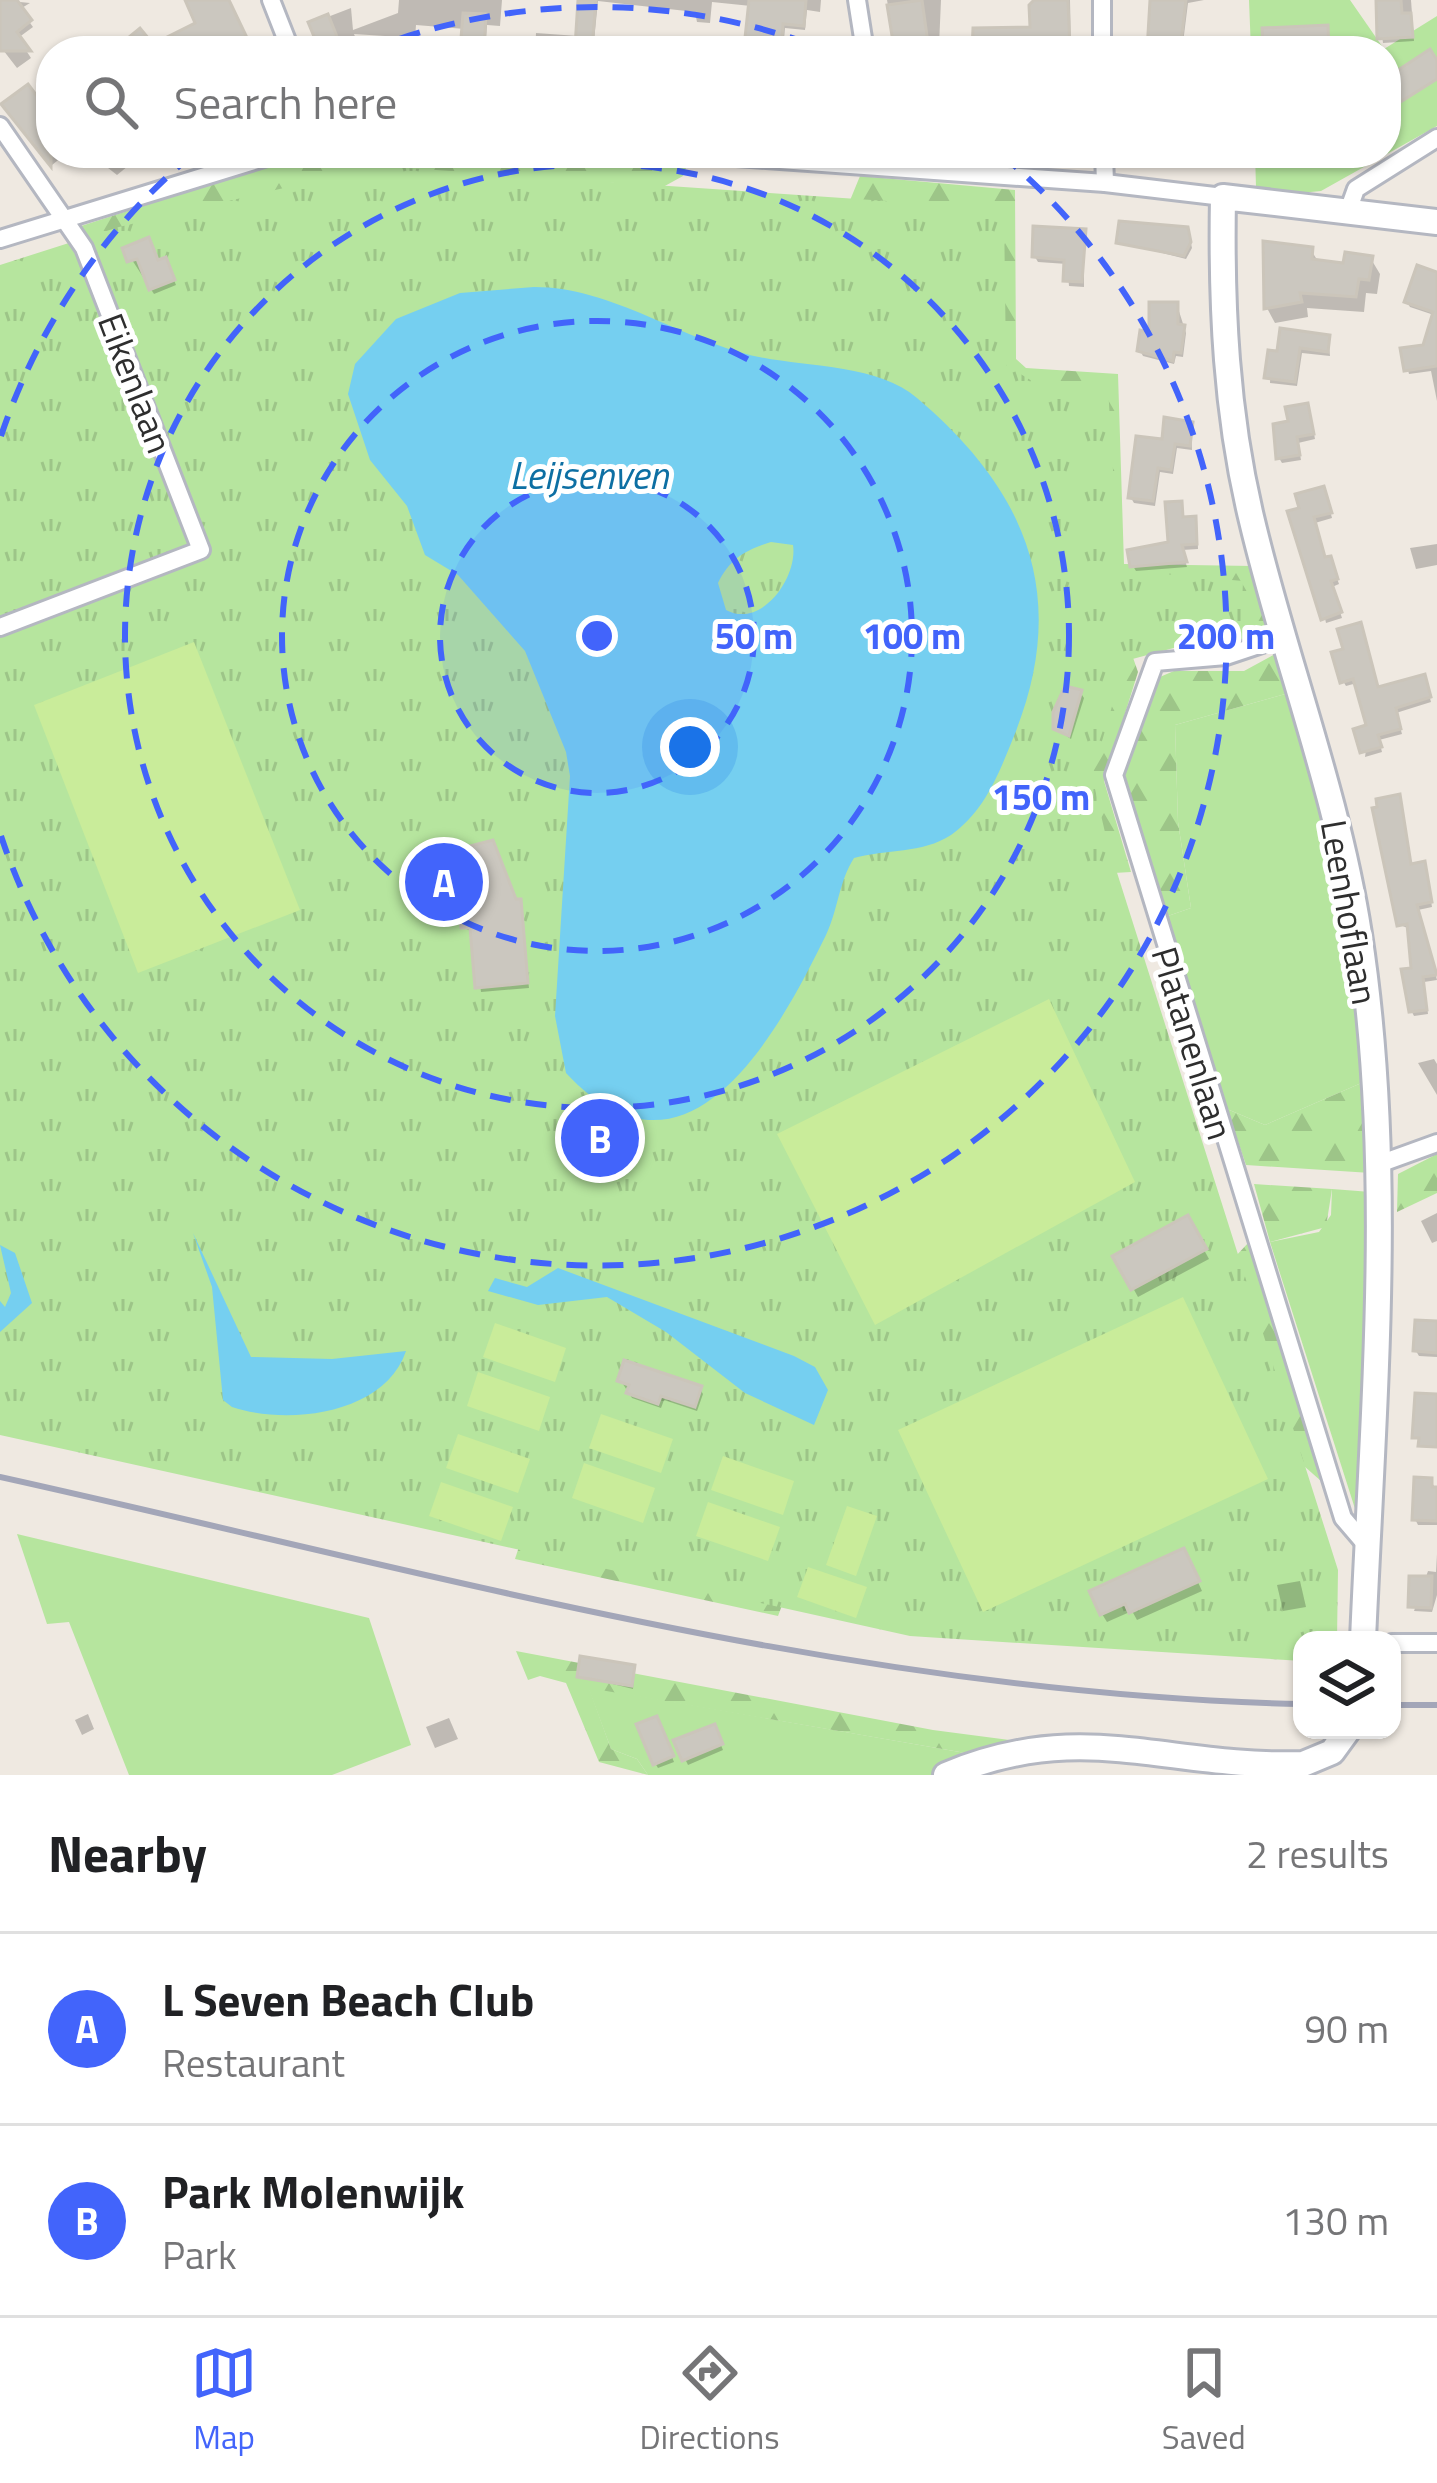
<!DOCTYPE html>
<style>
body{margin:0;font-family:"Titillium Web",sans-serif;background:#f2f2f2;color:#202124}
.controls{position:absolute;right:36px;bottom:36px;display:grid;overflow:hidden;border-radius:24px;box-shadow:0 3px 9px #0004}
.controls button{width:108px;height:108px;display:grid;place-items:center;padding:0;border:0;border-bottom:3px solid #e0e0e0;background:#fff;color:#202124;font:60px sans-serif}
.you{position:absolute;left:690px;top:747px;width:42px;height:42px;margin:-30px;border:9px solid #fff;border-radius:50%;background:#1a73e8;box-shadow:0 0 0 18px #1a73e833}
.badge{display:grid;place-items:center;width:78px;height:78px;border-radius:50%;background:#4264fb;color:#fff;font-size:39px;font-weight:700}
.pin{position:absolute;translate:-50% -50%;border:6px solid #fff;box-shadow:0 3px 12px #0006}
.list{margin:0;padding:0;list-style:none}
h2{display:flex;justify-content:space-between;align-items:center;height:156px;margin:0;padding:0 48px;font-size:51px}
h2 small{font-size:39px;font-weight:400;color:#757577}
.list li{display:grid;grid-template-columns:78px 1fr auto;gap:36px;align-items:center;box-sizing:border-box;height:192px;padding:0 48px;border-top:3px solid #e0e0e0}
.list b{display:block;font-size:45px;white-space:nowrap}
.list p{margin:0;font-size:39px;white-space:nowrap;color:#757577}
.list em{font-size:39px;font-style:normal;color:#757577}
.icon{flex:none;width:66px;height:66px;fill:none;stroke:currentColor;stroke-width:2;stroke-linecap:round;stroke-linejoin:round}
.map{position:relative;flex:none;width:1437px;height:1775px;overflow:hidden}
.search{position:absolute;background:#fff;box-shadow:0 3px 9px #0004;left:36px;right:36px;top:36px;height:132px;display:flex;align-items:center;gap:30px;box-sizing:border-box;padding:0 42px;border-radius:48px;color:#757577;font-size:45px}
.sheet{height:540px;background:#fff}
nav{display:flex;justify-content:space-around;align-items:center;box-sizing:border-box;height:168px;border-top:3px solid #e0e0e0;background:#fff;font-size:33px;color:#757577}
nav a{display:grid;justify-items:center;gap:6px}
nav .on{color:#4264fb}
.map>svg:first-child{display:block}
</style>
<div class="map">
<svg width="1437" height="1775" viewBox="0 0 1437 1775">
<defs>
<pattern id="forest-firs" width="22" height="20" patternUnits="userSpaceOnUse" patternTransform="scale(3)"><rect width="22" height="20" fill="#b6e59e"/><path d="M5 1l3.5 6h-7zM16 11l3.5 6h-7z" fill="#9dc588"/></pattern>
<pattern id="park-tufts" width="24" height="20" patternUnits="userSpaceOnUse" patternTransform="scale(3)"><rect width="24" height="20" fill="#b6e59e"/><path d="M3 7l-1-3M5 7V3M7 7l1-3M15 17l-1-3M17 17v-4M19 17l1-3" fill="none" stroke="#9dc588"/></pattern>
</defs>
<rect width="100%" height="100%" fill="#efe9e1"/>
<!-- grass -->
<g fill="#b6e59e">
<path d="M1249,0H1350L1384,49L1437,16V126L1321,191L1290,194L1256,187L1255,153H1386V51H1251Z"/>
<path d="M1289,693L1332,854L1366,1081L1265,1125L1227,1109L1165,917L1191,908L1178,822L1175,725Z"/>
<path d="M1332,1189L1371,1192L1372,1305L1357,1515L1270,1242L1319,1232L1331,1215Z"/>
<path d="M17,1534L369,1618L411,1745L332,1775H129L69,1622L47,1624Z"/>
<path d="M588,1687L977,1755L933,1775H648L637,1759L611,1749Z"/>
</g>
<!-- forest -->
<g fill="url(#forest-firs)">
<path d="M307,153H533L687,165L683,176L663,187L642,188L609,182H527L88,246L78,227Z"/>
<path d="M860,176L1015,190L1016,359L1026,368L1118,374L1124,564L1253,566L1269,627L1224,648L1169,647L835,237Z"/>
<path d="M1130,649L1138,672L1104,781L1131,872L1114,873L1037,731Z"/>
<path d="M1277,653L1289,693L1175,725L1178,822L1191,908L1165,917L1124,776L1155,679L1174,671H1244Z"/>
<path d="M1366,1081L1371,1173L1246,1165L1227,1109L1265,1125Z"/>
<path d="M1437,1154V1193L1397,1212L1398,1174Z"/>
<path d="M1254,1184L1332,1189L1326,1227L1270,1242Z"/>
<path d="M1249,1242L1319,1469L1321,1481L1304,1466L1219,1274Z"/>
<path d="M529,1516L784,1600L778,1616L515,1559Z"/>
<path d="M516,1651L933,1730L1017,1741L977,1755L589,1688L611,1749L637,1759L648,1775L599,1762L566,1683L540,1676L528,1680Z"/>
</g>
<!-- park -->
<path fill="url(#park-tufts)" d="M377,166L1004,209L1006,365L1037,384L1108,387L1119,570L1243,581L1241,630L1125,661L1092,776L1107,841L1338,1570L1337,1640H1302V1661L910,1636L0,1435V265L119,227Z"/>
<!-- pitch -->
<g fill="#c9ec9a">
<path d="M194,642L300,910L138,973L34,705Z"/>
<path d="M1049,999L1135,1182L875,1325L777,1134Z"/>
<path d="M1183,1297L1268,1479L983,1612L898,1430Z"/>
<path d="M495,1323L566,1348L555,1382L483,1357Z"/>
<path d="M478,1372L550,1397L539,1431L467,1406Z"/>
<path d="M601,1414L673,1439L661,1473L589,1448Z"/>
<path d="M458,1434L530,1459L518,1493L446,1468Z"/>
<path d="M723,1456L794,1481L783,1515L711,1490Z"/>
<path d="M584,1463L655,1488L643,1523L572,1498Z"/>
<path d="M441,1482L513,1507L501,1541L429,1516Z"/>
<path d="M708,1502L780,1527L768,1561L696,1536Z"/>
<path d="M847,1506L877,1516L856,1576L826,1565Z"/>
<path d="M808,1567L867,1587L856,1618L797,1597Z"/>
</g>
<!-- water -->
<g fill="#75cff0" fill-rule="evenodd">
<path d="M534,287C613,287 682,341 759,357C807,367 879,365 917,398C1028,492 1070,597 1014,736C999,773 985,811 951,835C922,854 886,849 854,858C839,881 838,910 826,935C778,1033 687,1203 566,1073L555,1016L570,776L566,752L525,651L458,575L425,555L407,506L370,460L348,394L355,364L396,319L460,293ZM771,542L793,545C798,578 761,629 726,610L718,583C730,559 745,550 771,542Z"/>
<path d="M193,1233L251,1357L332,1359L406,1351C385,1414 289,1426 232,1407L223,1400L212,1287Z"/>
<path d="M0,1245L15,1253L32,1303L0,1332V1301L5,1307L11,1293Z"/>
<path d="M558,1268L794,1356L815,1367L828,1390L814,1425L745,1393L666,1332L607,1297L538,1305L488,1291L495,1278L527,1287Z"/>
</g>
<!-- shadow -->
<g fill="#0003">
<path d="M0,0L30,3L20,9L33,27L18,38L31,58L17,68L0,46Z"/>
<path d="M188,0H227L250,49L235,51L231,43L214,51H131L152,48L199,24Z"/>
<path d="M399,0H502L500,26L487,25L485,51H463L465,29L416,25L415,38L354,34L361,51H323L312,23L351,8L353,30L398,13Z"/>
<path d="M578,0H821L820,12L807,10L805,30L785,28L783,51H750L751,6L712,2L710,23L697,22L695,12L598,1L593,51H535L536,33L578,36Z"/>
<path d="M887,0H941L939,46L969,51H896Z"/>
<path d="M1032,0H1070L1071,51H1019L1033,30Z"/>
<path d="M1153,0H1204L1188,3L1182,51H1153Z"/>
<path d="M1377,0H1411L1414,41L1383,43Z"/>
<path d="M8,110L51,114V153H67L52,165Z"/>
<path d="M89,153H144L117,175Z"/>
<path d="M163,153H191L166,160Z"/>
<path d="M1084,232V287L1069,286L1067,264L1038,262L1035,257Z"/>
<path d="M1189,235L1192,248L1186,259L1119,242Z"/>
<path d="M125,249L168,266L176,285L154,294Z"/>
<path d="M1311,250L1319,263L1346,266L1371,259L1380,274L1377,294L1366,293L1364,312L1307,308L1308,317L1275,323L1267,308Z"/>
<path d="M1437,275V316L1410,307L1407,302Z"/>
<path d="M1177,305L1186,333L1183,357L1176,356L1174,364L1143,356L1140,350Z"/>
<path d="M1328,338L1330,356L1302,353L1297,386L1270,383L1271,353Z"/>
<path d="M1437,340V401L1431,371L1409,374L1403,350Z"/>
<path d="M1310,412L1315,439L1298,443L1301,460L1282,463L1279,458Z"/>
<path d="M1191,424L1192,450L1177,448L1173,474L1160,472L1155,506L1134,503L1131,498L1165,442Z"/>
<path d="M1326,495L1332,518L1315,523L1325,561L1332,564L1339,584L1332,587L1342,618L1326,623L1302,511Z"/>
<path d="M1180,504L1184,520L1197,524L1198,549L1182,550L1187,567L1136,571L1133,566L1171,544Z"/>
<path d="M1437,544V565L1416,569L1410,548Z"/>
<path d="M1346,651L1378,690L1426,683L1431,702L1396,713L1402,734L1379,740L1382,752L1365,757L1369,728L1357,683L1346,686L1343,681Z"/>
<path d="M1080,692L1084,698L1071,739L1056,729Z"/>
<path d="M1399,797L1411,867L1426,870L1432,907L1418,910L1437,980L1424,982L1428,1014L1414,1016L1408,1004L1414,971L1410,929L1400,925Z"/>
<path d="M449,860L519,902L529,988L481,992L473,932L464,928L462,903L447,909L444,904Z"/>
<path d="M1434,1059L1437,1064V1095L1418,1063Z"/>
<path d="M1437,1213V1241L1432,1243L1421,1221Z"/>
<path d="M1187,1219L1209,1259L1138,1297L1116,1257Z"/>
<path d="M1437,1324V1357L1419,1356L1416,1351Z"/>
<path d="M621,1381L700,1389L703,1394L697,1411L664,1400L661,1408L632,1398Z"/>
<path d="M1431,1481L1437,1491V1525H1418L1415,1519Z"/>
<path d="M1437,1554V1595L1432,1612L1414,1611L1428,1571L1436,1572Z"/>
<path d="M1188,1560L1202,1591L1137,1620L1132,1611L1107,1622L1102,1614Z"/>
<path d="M1300,1581L1306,1607L1283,1611L1277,1585Z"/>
<path d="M634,1668L633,1689L580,1676Z"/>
<path d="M88,1714L94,1729L82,1735L75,1720Z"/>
<path d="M449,1718L458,1739L435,1748L426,1727Z"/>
<path d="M659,1724L674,1762L658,1768L655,1763Z"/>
<path d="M716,1733L723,1750L688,1765L677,1742Z"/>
</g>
<!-- building -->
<g fill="#cbc7bf" stroke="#cbc5ba" stroke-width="3">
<path d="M0,0H17L32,20L17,32L31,51H0Z"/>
<path d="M185,0H229L250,44L234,51L226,40L203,51H112L140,28L153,44L195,23Z"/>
<path d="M578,0H596L592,48L575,47Z"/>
<path d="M749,0H806L804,26L783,24L782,41L745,38Z"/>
<path d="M922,0L928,43L894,48L887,5Z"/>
<path d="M1034,0H1068L1070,51H972L973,28L1030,27L1029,5Z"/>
<path d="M1150,0H1186L1180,51H1147Z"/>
<path d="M1376,0H1401L1402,13H1411L1413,37L1377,39Z"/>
<path d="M463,13L486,14L484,51H460Z"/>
<path d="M328,14L336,34L342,51H320L308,22Z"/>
<path d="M1328,25L1329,51H1263L1262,28Z"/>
<path d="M1430,49L1437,60V79L1386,111V78Z"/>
<path d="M28,84L51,115V167L1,104Z"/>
<path d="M1119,221L1188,227L1191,242L1184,256L1116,243Z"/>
<path d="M1033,226L1086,229L1082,282L1063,281L1064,260L1032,257Z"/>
<path d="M149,237L158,260L166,257L175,280L149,290L137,259L127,262L122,248Z"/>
<path d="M1263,241L1313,247L1312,259L1343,263L1345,252L1373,256L1369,280L1359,279L1356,297L1300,293L1302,302L1264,309Z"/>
<path d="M1417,265L1437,272V366L1404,371L1400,348L1423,345L1433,312L1404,302Z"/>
<path d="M1149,302H1178V324L1185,325L1181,353L1174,352L1173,361L1137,351L1140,330L1149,332Z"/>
<path d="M1280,328L1330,335L1328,352L1300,348L1295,382L1264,378L1268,350L1277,351Z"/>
<path d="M1308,403L1314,434L1297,437L1300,455L1276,459L1273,424L1288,421L1285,407Z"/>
<path d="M1164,417L1193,422L1190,446L1175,444L1171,470L1158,468L1153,501L1128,498L1136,436L1162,439Z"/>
<path d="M1324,486L1332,513L1314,517L1325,557L1331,556L1338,579L1331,581L1342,612L1321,620L1287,511L1299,508L1295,494Z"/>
<path d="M1182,501L1183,517L1196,516L1197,544L1182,545L1187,562L1130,567L1127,550L1168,542L1165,502Z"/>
<path d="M1361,622L1378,687L1425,674L1431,697L1396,708L1401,729L1378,735L1382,747L1360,753L1353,729L1366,725L1353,679L1340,683L1331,652L1343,649L1337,629Z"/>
<path d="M1065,686L1082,690L1069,736L1053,729V712Z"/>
<path d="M1400,794L1411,864L1425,861L1432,902L1417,905L1437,975L1423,977L1427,1010L1409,1012L1401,969L1411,968L1407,924L1397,926L1372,808L1377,807L1376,799Z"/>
<path d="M493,840L516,899H521L528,983L475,988L470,928H461L458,898L441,905L426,865L445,858L443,853Z"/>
<path d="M1188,1215L1207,1249L1131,1290L1112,1256Z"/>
<path d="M1415,1320L1437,1321V1353L1413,1351Z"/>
<path d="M624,1360L702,1386L695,1407L661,1396L658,1404L626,1393L629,1385L617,1381Z"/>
<path d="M1415,1393L1437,1394V1447L1418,1446L1419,1438H1412Z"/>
<path d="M1414,1477L1432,1478V1487H1437V1521L1412,1520Z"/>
<path d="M1184,1548L1200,1581L1129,1613L1125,1604L1100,1615L1089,1591Z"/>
<path d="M1409,1576H1432L1431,1608L1408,1607Z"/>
<path d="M580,1656L635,1665L632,1686L577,1677Z"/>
<path d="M657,1716L674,1756L653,1765L636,1724Z"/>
<path d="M715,1724L723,1744L682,1761L673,1740Z"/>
</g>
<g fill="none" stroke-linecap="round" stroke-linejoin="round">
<!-- street casing -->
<g stroke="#b4b7c1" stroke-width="22">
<g id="street">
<path d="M271,0L291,51"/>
<path d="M857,0L865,51"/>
<path d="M1102,0V51"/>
<path d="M0,126L84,248L201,550L0,627"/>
<path d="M679,153L1105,183L1223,197"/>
<path d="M1104,153L1105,183"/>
<path d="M1347,214L1356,189L1437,138"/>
<path d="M0,239L280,153"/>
<path d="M1286,636L1226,656L1155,662L1114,775L1343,1518L1367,1546"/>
<path d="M1379,1164L1437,1143"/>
<path d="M1392,1643H1437"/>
</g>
</g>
<!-- secondary casing -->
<g stroke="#b4b7c1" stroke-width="30">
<g id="secondary">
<path d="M1363,1640C1373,1406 1395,1167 1359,934C1337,792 1285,660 1252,521C1226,414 1221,306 1223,197L1437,222"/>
<path d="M946,1775C1084,1717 1167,1769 1303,1764L1332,1752L1348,1730"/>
</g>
</g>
<!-- street -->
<use href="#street" stroke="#fff" stroke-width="16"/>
<!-- secondary -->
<use href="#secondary" stroke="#fff" stroke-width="24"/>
<!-- rail -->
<g stroke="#a3a6b8" stroke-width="6">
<path d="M0,1477C428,1572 861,1695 1302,1704"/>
<path d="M1392,1705H1437"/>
</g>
</g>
<!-- distance rings -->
<circle cx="597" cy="636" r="157" fill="#4264fb" fill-opacity=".12"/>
<g fill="none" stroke="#4264fb" stroke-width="6" stroke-dasharray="21 15">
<circle cx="597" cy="636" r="157"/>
<circle cx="597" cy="636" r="315"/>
<circle cx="597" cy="636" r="472"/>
<path d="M1 436A629 629 0 0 1 193 154M366 51A629 629 0 0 1 828 51M1001 154A629 629 0 1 1 1 836"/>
</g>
<g text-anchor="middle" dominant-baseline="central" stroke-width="10" stroke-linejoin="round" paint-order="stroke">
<!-- street labels -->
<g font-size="36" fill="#2e2e2e" stroke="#fff">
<text transform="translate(136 383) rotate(69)">Eikenlaan</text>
<text transform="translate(1350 912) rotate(80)">Leenhoflaan</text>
<text transform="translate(1193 1043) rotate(73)">Platanenlaan</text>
</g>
<!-- water labels -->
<g font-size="39" font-style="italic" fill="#0d6fa3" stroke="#fff">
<text x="589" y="474">Leijsenven</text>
</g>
</g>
<circle cx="597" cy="636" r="18" fill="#4264fb" stroke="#fff" stroke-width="6"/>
<g font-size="36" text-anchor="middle" font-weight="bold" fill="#4264fb" stroke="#fff" stroke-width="10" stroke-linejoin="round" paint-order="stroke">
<text x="754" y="649">50 m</text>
<text x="912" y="649">100 m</text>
<text x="1226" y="649">200 m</text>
<text x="1041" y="810">150 m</text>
</g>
</svg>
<div class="controls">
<button><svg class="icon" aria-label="layers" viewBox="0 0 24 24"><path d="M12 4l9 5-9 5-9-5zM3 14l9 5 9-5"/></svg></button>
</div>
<div class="you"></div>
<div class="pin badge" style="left:444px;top:882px">A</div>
<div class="pin badge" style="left:600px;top:1138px">B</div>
<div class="search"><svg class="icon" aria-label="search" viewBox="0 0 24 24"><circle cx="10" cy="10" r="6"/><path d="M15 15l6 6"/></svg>Search here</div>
</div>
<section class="sheet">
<h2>Nearby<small>2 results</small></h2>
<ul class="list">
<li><span class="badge">A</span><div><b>L Seven Beach Club</b><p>Restaurant</p></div><em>90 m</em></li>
<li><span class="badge">B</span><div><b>Park Molenwijk</b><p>Park</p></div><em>130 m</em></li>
</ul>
</section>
<nav>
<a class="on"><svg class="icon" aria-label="map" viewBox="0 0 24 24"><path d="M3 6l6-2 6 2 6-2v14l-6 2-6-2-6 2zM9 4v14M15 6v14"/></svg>Map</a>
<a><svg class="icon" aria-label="directions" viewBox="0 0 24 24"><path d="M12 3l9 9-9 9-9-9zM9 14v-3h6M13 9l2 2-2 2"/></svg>Directions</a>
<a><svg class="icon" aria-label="saved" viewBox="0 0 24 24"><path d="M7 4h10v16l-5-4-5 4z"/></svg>Saved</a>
</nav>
